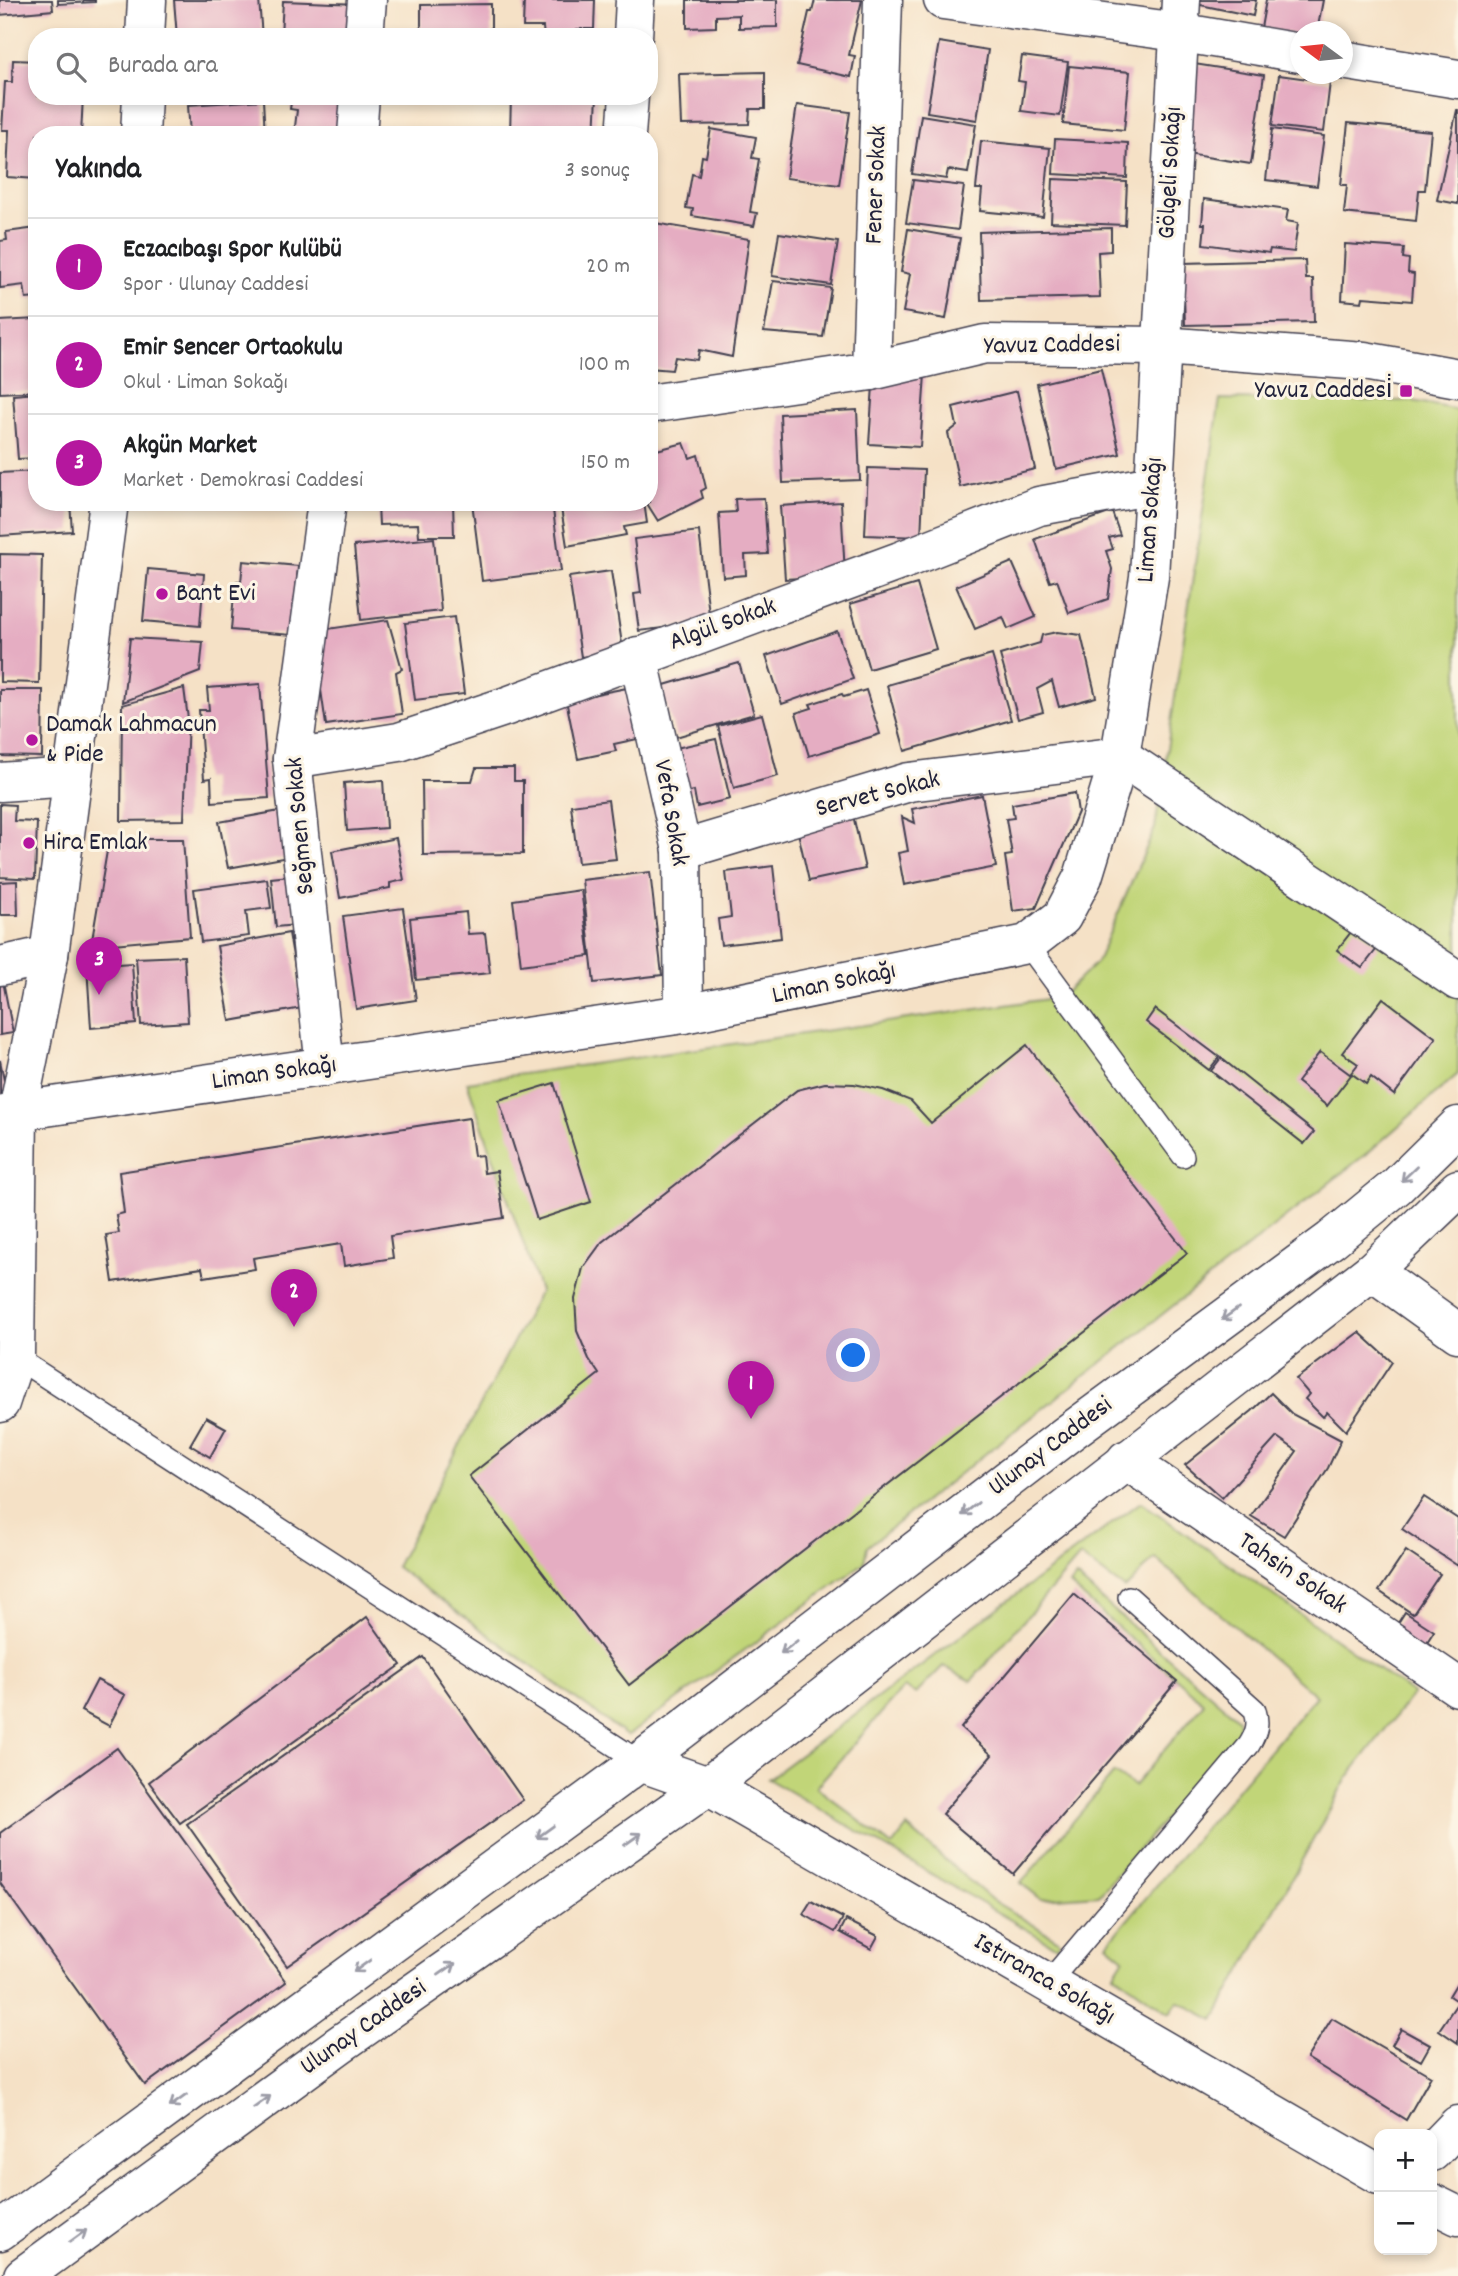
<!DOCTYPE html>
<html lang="tr">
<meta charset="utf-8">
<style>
body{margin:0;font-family:Dekko,sans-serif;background:#f6f6f6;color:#202124}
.controls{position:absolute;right:21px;bottom:21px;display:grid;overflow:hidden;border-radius:14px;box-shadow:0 4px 10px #0003}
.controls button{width:63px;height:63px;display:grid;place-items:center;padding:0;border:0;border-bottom:2px solid #e0e0e0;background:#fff;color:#202124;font:35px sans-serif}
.compass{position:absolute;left:1290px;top:21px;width:63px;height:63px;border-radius:50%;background:#fff;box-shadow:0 4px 10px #0003;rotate:285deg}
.you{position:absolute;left:854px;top:1356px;width:24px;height:24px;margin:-18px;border:5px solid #fff;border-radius:50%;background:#1a73e8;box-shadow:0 0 0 10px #1a73e833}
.badge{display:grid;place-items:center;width:46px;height:46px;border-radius:50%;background:#b5179e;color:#fff;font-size:23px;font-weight:700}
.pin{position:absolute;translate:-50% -58px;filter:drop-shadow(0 2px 4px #0008)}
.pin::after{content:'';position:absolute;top:37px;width:24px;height:21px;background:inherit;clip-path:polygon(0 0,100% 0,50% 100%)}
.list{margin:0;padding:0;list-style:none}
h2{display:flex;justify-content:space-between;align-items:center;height:91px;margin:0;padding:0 28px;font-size:30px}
h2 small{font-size:23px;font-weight:400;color:#757577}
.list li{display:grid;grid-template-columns:46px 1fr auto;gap:21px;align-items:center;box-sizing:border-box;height:98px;padding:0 28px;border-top:2px solid #e0e0e0}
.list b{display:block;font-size:26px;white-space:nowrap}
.list p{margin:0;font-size:23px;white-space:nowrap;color:#757577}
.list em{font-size:23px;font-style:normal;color:#757577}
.icon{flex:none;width:38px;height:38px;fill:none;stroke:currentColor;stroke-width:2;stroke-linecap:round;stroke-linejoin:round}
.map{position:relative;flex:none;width:1458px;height:2276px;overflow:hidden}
.search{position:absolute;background:#fff;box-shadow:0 4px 10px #0003;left:28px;top:28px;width:630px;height:77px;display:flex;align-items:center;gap:18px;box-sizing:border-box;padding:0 24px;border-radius:28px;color:#757577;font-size:26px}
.panel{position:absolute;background:#fff;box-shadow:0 4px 10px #0003;left:28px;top:126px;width:630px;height:385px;border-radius:28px}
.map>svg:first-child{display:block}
</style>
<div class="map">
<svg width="1458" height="2276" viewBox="0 0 1458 2276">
<rect width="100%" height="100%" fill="#fcf5e5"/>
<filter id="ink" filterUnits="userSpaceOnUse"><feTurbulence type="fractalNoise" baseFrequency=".0143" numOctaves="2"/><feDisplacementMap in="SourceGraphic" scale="14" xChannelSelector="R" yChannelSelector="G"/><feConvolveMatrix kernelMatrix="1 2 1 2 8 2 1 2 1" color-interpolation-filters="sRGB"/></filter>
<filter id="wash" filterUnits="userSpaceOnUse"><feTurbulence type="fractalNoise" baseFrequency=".00686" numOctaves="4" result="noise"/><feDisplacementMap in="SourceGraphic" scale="28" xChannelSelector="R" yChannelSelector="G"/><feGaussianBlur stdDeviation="1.57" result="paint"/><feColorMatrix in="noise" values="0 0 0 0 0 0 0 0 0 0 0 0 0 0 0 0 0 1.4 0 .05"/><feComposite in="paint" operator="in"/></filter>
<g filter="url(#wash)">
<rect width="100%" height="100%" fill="#f5e1c6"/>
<!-- green -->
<g fill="#c1d578" stroke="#727c5a" stroke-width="2">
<path d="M1220,399L1413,401L1458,410V1074L1371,1150L867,1547L864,1563L627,1736L396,1567L540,1291L467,1082L1061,997L1097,962L1155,828Z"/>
<path d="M1141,1502L1413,1694L1347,1778L1214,2020L1178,2001L1170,2013L1114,1974L1124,1958L1107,1944L1316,1696L1155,1558L1125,1589L1080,1556L971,1681L943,1666L916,1694L904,1687L816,1787L892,1846L907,1827L992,1900L1060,1941L1057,1947L768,1779Z"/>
<path d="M1076,1577L1238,1719L1241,1731L1099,1895L1041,1899L1021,1883L1114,1773L1134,1786L1204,1703L1070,1585Z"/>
</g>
<g id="blocks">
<!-- building -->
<g fill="#e5adc2">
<path d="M0,0H52L53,10L0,15Z"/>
<path d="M58,0H95V2L58,4Z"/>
<path d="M174,0H259L262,37H177Z"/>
<path d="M524,0H595L594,29H577V37H544L543,27H523Z"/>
<path d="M687,0H777V27L739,28V15L716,16V27L687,28Z"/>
<path d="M815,0H862L849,55L855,56L851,77L797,65L809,12H812Z"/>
<path d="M1192,0H1256L1253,16L1191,3Z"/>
<path d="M1266,0H1323L1317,32H1300V35L1261,28Z"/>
<path d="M283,1L358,4L356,37L281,35Z"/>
<path d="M491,4V37H421V5Z"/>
<path d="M939,42L988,50L977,120L927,112Z"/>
<path d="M1022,56L1068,62L1060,116L1021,111L1025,82L1018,81Z"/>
<path d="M13,60L37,61V96H83L81,135H37V179L7,177L9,130H2L5,82H12Z"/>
<path d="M1188,63L1264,75L1251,164L1174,152Z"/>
<path d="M1069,66L1130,72L1124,130L1063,124Z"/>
<path d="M765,72V109H750L749,124L681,125L679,74Z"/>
<path d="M1279,75L1330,82L1324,132L1272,126Z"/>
<path d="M292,96H350L347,135H294L297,110L290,109Z"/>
<path d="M511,96H597L595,135H510Z"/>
<path d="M263,100L265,135H190L188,105Z"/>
<path d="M797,105L850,112L839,185L786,178Z"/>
<path d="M1457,110H1458V204L1437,200Z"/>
<path d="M921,115L976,124L968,173L948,170L946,179L912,174Z"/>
<path d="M1348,123L1431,131L1425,190H1419L1416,221L1344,213L1347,185H1341Z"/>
<path d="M711,129L756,137L752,158L759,159L750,212L757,213L754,226L692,216L693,209L686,208L692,174L699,176L702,156L706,157Z"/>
<path d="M1272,129L1324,136L1317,186L1266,180Z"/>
<path d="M1055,139L1128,143L1127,178L1053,174Z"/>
<path d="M981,141L1050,148L1043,217L980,211L982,189H976Z"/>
<path d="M1053,179L1127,182L1125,225L1051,222Z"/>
<path d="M913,180L964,186L958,230L906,223Z"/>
<path d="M1204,199L1288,210L1286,221L1298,223L1294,252L1270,249L1269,253L1203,244L1205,224H1202Z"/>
<path d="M649,222L749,239L732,357L699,350L697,360L675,357L672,370L649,368Z"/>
<path d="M37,228V298L26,299L24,285L0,288V241L7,240L6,232Z"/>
<path d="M1111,228V251L1098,252L1100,297L981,300L979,232Z"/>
<path d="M908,229L960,238L946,319L903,312L910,274L901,272Z"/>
<path d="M779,233L838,242L831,285L772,276Z"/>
<path d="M1345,244L1404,248L1403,258L1409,259L1408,273L1414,274L1412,301L1363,297L1362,302L1342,300Z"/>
<path d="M1305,260L1306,279H1313L1314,322L1185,325L1183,263Z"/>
<path d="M773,281L831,288L823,337L764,332Z"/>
<path d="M37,319V391L0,393V321Z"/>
<path d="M1101,369L1120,454L1056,469L1037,384Z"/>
<path d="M874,371L925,374L920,447L869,444Z"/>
<path d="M1017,391L1035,469L960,487L948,433L957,426L953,407Z"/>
<path d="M37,393V458L18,459L13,395Z"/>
<path d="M857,410L860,480L783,483L780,414Z"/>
<path d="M684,443L690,458L698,455L706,488L701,491L703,498L658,521L646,502H649V452Z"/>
<path d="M868,468L924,470L921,537L865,535Z"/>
<path d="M37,471V502H70L72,531L0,536V473Z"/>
<path d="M764,498L768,554L745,555L746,575L723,577L719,513L736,512L735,499Z"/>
<path d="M353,502H453L454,536H419L418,524L379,525L378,505L353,506Z"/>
<path d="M472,502H552L561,571L482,581Z"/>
<path d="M560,502H644L647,523L624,527L626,535L567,546Z"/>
<path d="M841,502L845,575L785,579L780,506Z"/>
<path d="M1112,512L1120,535L1109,538L1113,549L1106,551L1112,569L1108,599L1069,613L1057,580L1050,582L1035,539Z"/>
<path d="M699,531L710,622L639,631L634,594L641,593L634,539Z"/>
<path d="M434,538L441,611L361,620L354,546Z"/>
<path d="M0,554L42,555L39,683L0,682Z"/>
<path d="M243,561L298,566L292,635L231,630L235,582H241Z"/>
<path d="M1012,562L1036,617L1008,629L1003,617L975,629L956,586Z"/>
<path d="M148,569L204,574L200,626L143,621Z"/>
<path d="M611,571L623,651L581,657L569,577Z"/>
<path d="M917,584L936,649L869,669L850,604Z"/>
<path d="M454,617L464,694L415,700L405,623Z"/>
<path d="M388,620L402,669L396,672L402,714L326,725L318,669L321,630Z"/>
<path d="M837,631L853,679L782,704L766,656Z"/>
<path d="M1057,632L1081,635L1096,697L1059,707L1052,681L1037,689L1043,712L1018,719L1000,655L1040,643L1042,635Z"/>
<path d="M130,638L203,642L200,672L123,702Z"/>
<path d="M992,655L1011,720L905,751L887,685Z"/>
<path d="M739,663L754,714L676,737L661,686Z"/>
<path d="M260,684L269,798L212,802L211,778L204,779L199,710H209L207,688Z"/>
<path d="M632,687L642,738L614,744L616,751L578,759L566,700Z"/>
<path d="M184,688L188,719L184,820L121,821L122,705Z"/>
<path d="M0,690H43L42,757L0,756Z"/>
<path d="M866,690L880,734L809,756L796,713L812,708L810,704L842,694L844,697Z"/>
<path d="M762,714L778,776L734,788L718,726Z"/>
<path d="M716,739L730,799L697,807L694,791L681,794L676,748Z"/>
<path d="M476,768H514V781H523V854L423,855L422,781H472Z"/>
<path d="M383,780L386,828L347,831L344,783Z"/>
<path d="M1075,793L1078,812L1036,908L1013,911L1005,856L1012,855L1006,819L1014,818L1012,804Z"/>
<path d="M982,795L996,867L904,885L898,853L908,851L902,817L915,823L912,809Z"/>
<path d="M608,800L616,859L578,863L571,805Z"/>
<path d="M0,804L15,805L14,821L37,822L35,879L0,877Z"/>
<path d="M280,811L288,857L228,868L219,822Z"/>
<path d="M853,815L865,869L809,881L797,828Z"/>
<path d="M396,838L404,880L390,883V888L340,898L332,851Z"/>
<path d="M109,839H183L190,937L91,946Z"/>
<path d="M773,866L781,938L721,945L718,919L731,917L726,872Z"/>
<path d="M650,872L662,975L594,983L582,880Z"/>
<path d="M290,876L296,925L276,927L271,878Z"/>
<path d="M267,879L271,908L246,911L249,936L201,942L194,889Z"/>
<path d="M17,881L18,915H0V882Z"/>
<path d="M581,890L590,956L521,965L513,900Z"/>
<path d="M403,908L416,1000L356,1009L343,916Z"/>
<path d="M466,912L468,934L485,933L490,973L416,980L410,918Z"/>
<path d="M1355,927L1379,946L1362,968L1337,950Z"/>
<path d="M289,933L302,1008L230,1021L217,946Z"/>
<path d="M184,956L188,1022L141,1025L136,958Z"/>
<path d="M132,963L136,1024L91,1028L87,966Z"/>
<path d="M0,981H3L13,1033L0,1035Z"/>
<path d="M1383,998L1436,1038L1394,1095L1371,1077L1366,1084L1351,1073L1358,1064L1342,1053Z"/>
<path d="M1155,1009L1219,1057L1209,1070L1146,1022Z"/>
<path d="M1027,1045L1187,1253L629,1685L469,1476L599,1374L589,1359L577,1331L575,1299L583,1268L602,1242L797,1090L825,1083L854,1084L883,1090L911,1101L931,1123Z"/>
<path d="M1320,1052L1351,1075L1327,1106L1297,1082Z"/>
<path d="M1221,1058L1314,1132L1304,1144L1211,1071Z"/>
<path d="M0,1060L8,1101L0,1102Z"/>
<path d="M554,1083L591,1202L537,1220L499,1100Z"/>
<path d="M469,1118L474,1156L482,1155L484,1173L497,1171L504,1218L390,1236L393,1258L344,1266L341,1244L253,1258L255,1269L204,1277L202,1268L113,1282L106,1235L119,1233L116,1215L124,1213L119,1172Z"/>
<path d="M1359,1332L1392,1362L1346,1431L1327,1412L1323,1417L1305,1399L1309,1394L1296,1379Z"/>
<path d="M1271,1393L1292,1414L1341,1440L1328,1468L1284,1536L1251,1516L1297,1451L1277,1437L1222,1498L1185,1465L1252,1411Z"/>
<path d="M206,1417L226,1428L210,1457L190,1445Z"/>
<path d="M1424,1497L1458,1519V1566L1402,1529Z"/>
<path d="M1406,1551L1440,1574L1413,1614L1379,1591Z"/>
<path d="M1074,1594L1177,1681L1013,1874L942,1814L992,1755L961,1728Z"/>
<path d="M1405,1612L1434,1631L1420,1653L1391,1634Z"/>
<path d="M367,1617L401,1665L180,1823L149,1782Z"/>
<path d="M423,1657L523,1800L287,1966L187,1824Z"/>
<path d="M97,1680L125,1695L109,1726L81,1711Z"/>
<path d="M117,1748L286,1982L145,2085L0,1883V1833Z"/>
<path d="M811,1901L843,1918L835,1932L803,1914Z"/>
<path d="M846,1920L878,1936L871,1949L840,1932Z"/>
<path d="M1458,1981V2002L1449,1996Z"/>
<path d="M1456,2005L1458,2006V2043L1439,2030Z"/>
<path d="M1332,2018L1431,2076L1406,2120L1307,2058Z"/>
<path d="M1401,2029L1430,2045L1421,2061L1392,2045Z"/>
</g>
</g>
</g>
<g filter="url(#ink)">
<use href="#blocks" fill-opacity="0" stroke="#423f50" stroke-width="2"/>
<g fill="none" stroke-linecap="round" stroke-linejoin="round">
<!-- service casing -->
<g stroke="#423f50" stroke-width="24">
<g id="service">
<path d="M1027,944L1183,1156"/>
<path d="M15,1357L640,1762"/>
<path d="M1048,1983L1249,1745C1257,1732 1259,1724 1255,1710L1129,1597"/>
</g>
</g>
<!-- minor casing -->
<g stroke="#423f50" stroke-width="41">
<g id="minor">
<path d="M943,0L1178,32L1300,53"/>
<path d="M364,37L367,0"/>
<path d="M633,37L635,0"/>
<path d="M1342,60L1458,79"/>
<path d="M357,135L360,96"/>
<path d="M626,135L629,96"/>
<path d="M871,371L883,0"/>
<path d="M649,404L871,371L985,344L1162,346L1364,361L1458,378"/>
<path d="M638,656L682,850L684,1014"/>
<path d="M292,759L399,742L507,706L900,561L1039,506L1153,485"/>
<path d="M0,782L72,777"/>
<path d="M682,850L909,782L1120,756L1458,981"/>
<path d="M0,966L49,955"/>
<path d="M325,1067L292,759L327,502"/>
<path d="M0,1115L18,1111L684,1014L1027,944L1062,917L1083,877L1120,756L1149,577L1181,0"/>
<path d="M1372,1271L1458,1333"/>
<path d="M1126,1460L1458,1687"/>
<path d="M640,1762L708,1786L1379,2175"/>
<path d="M1432,2152L1458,2125"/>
<path d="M1432,2203L1458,2216"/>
</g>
</g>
<!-- tertiary casing -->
<g stroke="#423f50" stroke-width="41">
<g id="tertiary">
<path d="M145,37L147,0"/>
<path d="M140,135L142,96"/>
<path d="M0,1403L15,1357L18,1111L49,955L109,502"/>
<path d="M0,2231L640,1762L1066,1435L1331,1240L1397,1186L1458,1126"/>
<path d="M23,2276L339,2045L708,1786L1372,1271L1458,1189"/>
</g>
</g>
<!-- service -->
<use href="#service" stroke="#fff" stroke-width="21"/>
<!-- minor -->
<use href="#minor" stroke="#fff" stroke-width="38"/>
<!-- tertiary -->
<use href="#tertiary" stroke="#fff" stroke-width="38"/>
</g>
<!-- one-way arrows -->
<defs><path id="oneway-shaft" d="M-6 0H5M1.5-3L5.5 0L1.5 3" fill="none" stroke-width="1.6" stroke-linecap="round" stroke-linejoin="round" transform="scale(1.75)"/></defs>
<g stroke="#9c9ca7">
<use href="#oneway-shaft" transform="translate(1409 1174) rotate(136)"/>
<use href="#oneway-shaft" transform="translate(1230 1314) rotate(144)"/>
<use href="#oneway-shaft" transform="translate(970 1509) rotate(142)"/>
<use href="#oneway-shaft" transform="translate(789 1647) rotate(142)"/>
<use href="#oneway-shaft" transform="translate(545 1832) rotate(144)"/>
<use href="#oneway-shaft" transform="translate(633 1839) rotate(-35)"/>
<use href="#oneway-shaft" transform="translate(362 1966) rotate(144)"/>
<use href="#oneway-shaft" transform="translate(447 1969) rotate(-35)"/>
<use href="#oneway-shaft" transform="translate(178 2101) rotate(144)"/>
<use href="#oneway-shaft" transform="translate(262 2102) rotate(-36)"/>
<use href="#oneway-shaft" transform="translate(78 2236) rotate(-36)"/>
</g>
</g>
<!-- markers -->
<g fill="#b5179e" stroke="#fcf5e5" stroke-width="2.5">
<rect x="1399" y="384" width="14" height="14" rx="3.5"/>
<circle cx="162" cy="594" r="7"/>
<circle cx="32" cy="740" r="7"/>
<circle cx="29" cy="843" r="7"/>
</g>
<g text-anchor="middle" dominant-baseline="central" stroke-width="6" stroke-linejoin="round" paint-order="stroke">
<!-- street labels -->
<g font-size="26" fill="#22223b" stroke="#fcf5e5">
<text transform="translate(1171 173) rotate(-87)">Gölgeli Sokağı</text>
<text transform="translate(877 185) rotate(-88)">Fener Sokak</text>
<text transform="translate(1052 346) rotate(-1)">Yavuz Caddesi</text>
<text transform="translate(1151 520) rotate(-86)">Liman Sokağı</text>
<text transform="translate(723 625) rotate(-20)">Algül Sokak</text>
<text transform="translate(878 795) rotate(-14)">Servet Sokak</text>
<text transform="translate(670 813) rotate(80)">Vefa Sokak</text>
<text transform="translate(301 826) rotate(-95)">Seğmen Sokak</text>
<text transform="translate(834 984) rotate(-12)">Liman Sokağı</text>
<text transform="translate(274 1074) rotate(-8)">Liman Sokağı</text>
<text transform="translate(1051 1447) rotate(-37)">Ulunay Caddesi</text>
<text transform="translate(1292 1574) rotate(34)">Tahsin Sokak</text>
<text transform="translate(1044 1980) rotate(30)">Istıranca Sokağı</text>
<text transform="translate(364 2028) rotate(-35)">Ulunay Caddesi</text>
</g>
<!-- poi labels -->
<g font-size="26" fill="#22223b" stroke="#fcf5e5" text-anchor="start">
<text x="1392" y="391" text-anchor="end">Yavuz Caddesi̇</text>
<text x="176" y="594">Bant Evi</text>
<text x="46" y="725">Damak Lahmacun<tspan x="46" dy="30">&amp; Pide</tspan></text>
<text x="43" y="843">Hira Emlak</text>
</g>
</g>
</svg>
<div class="controls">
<button>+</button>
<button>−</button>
</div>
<svg class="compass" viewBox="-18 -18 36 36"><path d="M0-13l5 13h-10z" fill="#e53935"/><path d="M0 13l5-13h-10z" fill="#757577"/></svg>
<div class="you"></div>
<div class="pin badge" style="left:751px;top:1419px">1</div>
<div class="pin badge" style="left:294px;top:1327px">2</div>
<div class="pin badge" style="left:99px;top:995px">3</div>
<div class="search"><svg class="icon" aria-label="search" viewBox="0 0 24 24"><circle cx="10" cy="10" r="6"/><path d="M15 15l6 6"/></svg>Burada ara</div>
<section class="panel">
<h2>Yakında<small>3 sonuç</small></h2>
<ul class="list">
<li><span class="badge">1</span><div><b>Eczacıbaşı Spor Kulübü</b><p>Spor · Ulunay Caddesi</p></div><em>20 m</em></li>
<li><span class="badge">2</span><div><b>Emir Sencer Ortaokulu</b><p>Okul · Liman Sokağı</p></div><em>100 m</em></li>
<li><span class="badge">3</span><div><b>Akgün Market</b><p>Market · Demokrasi Caddesi</p></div><em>150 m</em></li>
</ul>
</section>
</div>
